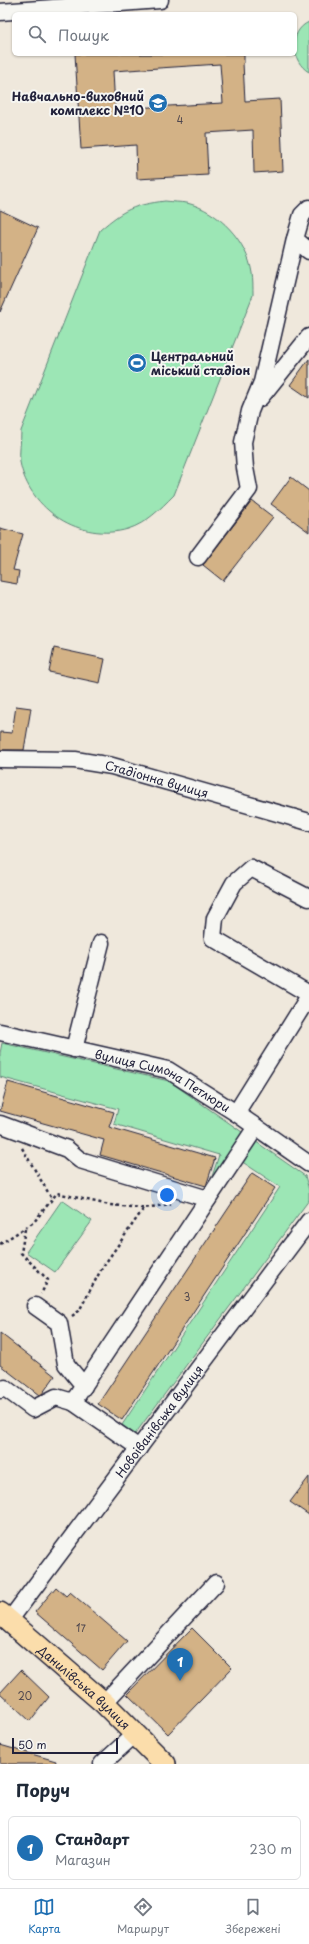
<!DOCTYPE html>
<html lang="uk">
<meta charset="utf-8">
<style>
body{margin:0;font-family:"Playpen Sans",sans-serif;background:#f6f6f7;color:#1f2937}
.scale{position:absolute;left:12px;bottom:10px;width:106px;box-sizing:border-box;padding-left:4px;border:2px solid #22223b;border-top:0;font-size:11px;line-height:14px;white-space:nowrap;color:#22223b;-webkit-text-stroke:3px #f6f6f2;paint-order:stroke}
.you{position:absolute;left:167px;top:1195px;width:14px;height:14px;margin:-10px;border:3px solid #fff;border-radius:50%;background:#1a73e8;box-shadow:0 0 0 6px #1a73e833}
.badge{display:grid;place-items:center;width:26px;height:26px;border-radius:50%;background:#1f6fb2;color:#fff;font-size:13px;font-weight:700}
.pin{position:absolute;translate:-50% -33px;filter:drop-shadow(0 1px 2px #0008)}
.pin::after{content:'';position:absolute;top:21px;width:14px;height:12px;background:inherit;clip-path:polygon(0 0,100% 0,50% 100%)}
.list{margin:0;padding:0;list-style:none}
h2{display:flex;justify-content:space-between;align-items:center;height:52px;margin:0;padding:0 16px;font-size:17px}
h2 small{font-size:13px;font-weight:400;color:#747a83}
.list li{display:grid;grid-template-columns:26px 1fr auto;gap:12px;align-items:center;box-sizing:border-box;height:64px;margin:0 8px 8px;padding:0 8px;border:1px solid #e0e1e3;border-radius:6px}
.list b{display:block;font-size:15px;white-space:nowrap}
.list p{margin:0;font-size:13px;white-space:nowrap;color:#747a83}
.list em{font-size:13px;font-style:normal;color:#747a83}
.icon{flex:none;width:22px;height:22px;fill:none;stroke:currentColor;stroke-width:2;stroke-linecap:round;stroke-linejoin:round}
.map{position:relative;flex:none;width:309px;height:1764px;overflow:hidden}
.search{position:absolute;background:#fff;box-shadow:0 1px 3px #0004;left:12px;right:12px;top:12px;height:44px;display:flex;align-items:center;gap:10px;box-sizing:border-box;padding:0 14px;border-radius:6px;color:#747a83;font-size:15px}
.sheet{height:124px;background:#fff}
nav{display:flex;justify-content:space-around;align-items:center;box-sizing:border-box;height:56px;border-top:1px solid #e0e1e3;background:#fff;font-size:11px;color:#747a83}
nav a{display:grid;justify-items:center;gap:2px}
nav .on{color:#1f6fb2}
.map>svg:first-child{display:block}
</style>
<div class="map">
<svg width="309" height="1764" viewBox="0 0 309 1764">
<rect width="100%" height="100%" fill="#efe8dc"/>
<filter id="ink" filterUnits="userSpaceOnUse"><feTurbulence type="fractalNoise" baseFrequency=".025" numOctaves="2"/><feDisplacementMap in="SourceGraphic" scale="8" xChannelSelector="R" yChannelSelector="G"/><feConvolveMatrix kernelMatrix="1 2 1 2 8 2 1 2 1" color-interpolation-filters="sRGB"/></filter>
<g filter="url(#ink)">
<!-- green -->
<g fill="#9ce6b5" stroke="#5f8478">
<path d="M309,22V72C291,62 288,31 309,22Z"/>
<path d="M165,201C173,202 180,202 187,203C219,211 247,241 252,273C253,280 253,288 253,295L174,495C160,509 147,523 128,529C81,543 29,510 20,462C19,452 21,441 21,431L100,230C124,209 134,205 165,201Z"/>
<path d="M2,1043L169,1081L305,1176L309,1190V1200L135,1434L122,1425L280,1187L232,1155L207,1192L219,1155L114,1124L118,1109L0,1077V1053Z"/>
<path d="M62,1200L92,1221L55,1272L26,1252Z"/>
</g>
<!-- building -->
<g fill="#d3b286" stroke="#22223b" fill-rule="evenodd">
<path d="M75,54H244V63H243L245,101L280,99L283,171L254,173L253,130L206,133L208,175L137,179L136,145L81,149ZM220,64L223,103L115,109L113,71Z"/>
<path d="M0,210L38,228L0,312Z"/>
<path d="M309,359V398L290,385Z"/>
<path d="M291,477L309,491V532L271,504Z"/>
<path d="M252,501L273,517L223,581L203,565Z"/>
<path d="M0,528L23,534L13,570L19,571L17,584L0,581Z"/>
<path d="M54,648L105,659L100,683L49,672Z"/>
<path d="M16,706L31,708L24,750H0V732L12,733Z"/>
<path d="M8,1082L114,1112L109,1127L215,1158L207,1183L206,1186L100,1155L104,1140L0,1111Z"/>
<path d="M252,1173L275,1188L122,1420L98,1404Z"/>
<path d="M0,1333L55,1376L42,1394L39,1395L0,1365Z"/>
<path d="M309,1477V1515L290,1502Z"/>
<path d="M56,1587L66,1596L70,1592L127,1641L102,1670L35,1612Z"/>
<path d="M192,1628L232,1668L168,1734L127,1694Z"/>
<path d="M21,1670L49,1697L30,1721L0,1693Z"/>
<path d="M0,1745L56,1761L55,1764H0Z"/>
</g>
<g fill="none" stroke-linecap="round" stroke-linejoin="round">
<!-- minor casing -->
<g stroke="#22223b" stroke-width="19">
<g id="minor">
<path d="M0,12L160,0"/>
<path d="M309,208L302,215L295,239L309,251"/>
<path d="M260,398L309,337"/>
<path d="M198,557L249,489L245,468L243,442L250,411L262,382L295,239"/>
<path id="s1" d="M0,759L75,760L112,766L309,822"/>
<path d="M309,898L251,868L234,883L215,918L213,938L309,994"/>
<path id="s2" d="M0,1032L168,1070L236,1113L309,1164"/>
<path d="M74,1049L101,943"/>
<path d="M236,1113L309,996"/>
<path d="M0,1124L67,1149L80,1160L208,1199"/>
<path d="M35,1306L59,1323L66,1364L84,1386"/>
<path d="M0,1390L5,1388L33,1409L56,1397L73,1402L139,1448"/>
<path d="M73,1402L256,1127"/>
<path id="s3" d="M9,1621L309,1221"/>
<path d="M104,1703L216,1583"/>
<path d="M102,1764L135,1734"/>
</g>
</g>
<!-- major casing -->
<g stroke="#22223b" stroke-width="24">
<g id="major">
<path id="s4" d="M0,1613L104,1703L165,1764"/>
</g>
</g>
<!-- path -->
<g stroke="#22223b" stroke-width="2.5" stroke-dasharray="3 3" stroke-linecap="butt">
<path d="M22,1148L52,1199"/>
<path d="M25,1229L21,1253L48,1280L41,1294"/>
<path d="M0,1244L34,1222L57,1193L109,1205L144,1208L171,1204"/>
<path d="M72,1316L79,1311L102,1268L144,1208"/>
</g>
<!-- minor -->
<use href="#minor" stroke="#f6f6f2" stroke-width="16"/>
<!-- major -->
<use href="#major" stroke="#fbddab" stroke-width="21"/>
</g>
</g>
<!-- icons -->
<defs>
<g id="school-disc" transform="scale(1)"><circle r="9.5" fill="#1f6fb2" stroke="#f6f6f2"/><path d="M0-5L7-2L0 1L-7-2ZM-4 1L0 2.5L4 1V4Q0 6-4 4Z" fill="#fff"/></g>
<g id="stadium-disc" transform="scale(1)"><circle r="9.5" fill="#1f6fb2" stroke="#f6f6f2"/><path d="M0-5a6.5 5 0 1 0 0 10a6.5 5 0 1 0 0-10ZM-3.5-1.8h7v3.6h-7Z" fill="#fff"/></g>
</defs>
<g fill-rule="evenodd">
<use href="#school-disc" x="158" y="103"/>
<use href="#stadium-disc" x="137" y="363"/>
</g>
<g text-anchor="middle" dominant-baseline="central" stroke-width="4" stroke-linejoin="round" paint-order="stroke">
<!-- number labels -->
<g font-size="10" fill="#4e464e">
<text x="180" y="119">4</text>
<text x="187" y="1296">3</text>
<text x="81" y="1627">17</text>
<text x="25" y="1695">20</text>
</g>
<!-- poi labels -->
<g font-size="12" font-weight="bold" fill="#22223b" stroke="#f6f6f2" text-anchor="end">
<text x="144" y="96">Навчально-виховний<tspan x="144" dy="14">комплекс №10</tspan></text>
<text x="151" y="356" text-anchor="start">Центральний<tspan x="151" dy="14">міський стадіон</tspan></text>
</g>
<!-- street labels -->
<g font-size="12" fill="#22223b" stroke="#f6f6f2">
<text stroke="none"><textPath href="#s1" startOffset="159">Стадіонна вулиця</textPath></text>
<text stroke="none"><textPath href="#s2" startOffset="171">вулиця Симона Петлюри</textPath></text>
<text stroke="none"><textPath href="#s3" startOffset="250">Новоіванівська вулиця</textPath></text>
<text stroke="none"><textPath href="#s4" startOffset="112">Данилівська вулиця</textPath></text>
</g>
</g>
</svg>
<div class="scale">50 m</div>
<div class="you"></div>
<div class="pin badge" style="left:180px;top:1681px">1</div>
<div class="search"><svg class="icon" aria-label="search" viewBox="0 0 24 24"><circle cx="10" cy="10" r="6"/><path d="M15 15l6 6"/></svg>Пошук</div>
</div>
<section class="sheet">
<h2>Поруч<small></small></h2>
<ul class="list">
<li><span class="badge">1</span><div><b>Стандарт</b><p>Магазин</p></div><em>230 m</em></li>
</ul>
</section>
<nav>
<a class="on"><svg class="icon" aria-label="map" viewBox="0 0 24 24"><path d="M3 6l6-2 6 2 6-2v14l-6 2-6-2-6 2zM9 4v14M15 6v14"/></svg>Карта</a>
<a><svg class="icon" aria-label="directions" viewBox="0 0 24 24"><path d="M12 3l9 9-9 9-9-9zM9 14v-3h6M13 9l2 2-2 2"/></svg>Маршрут</a>
<a><svg class="icon" aria-label="saved" viewBox="0 0 24 24"><path d="M7 4h10v16l-5-4-5 4z"/></svg>Збережені</a>
</nav>
